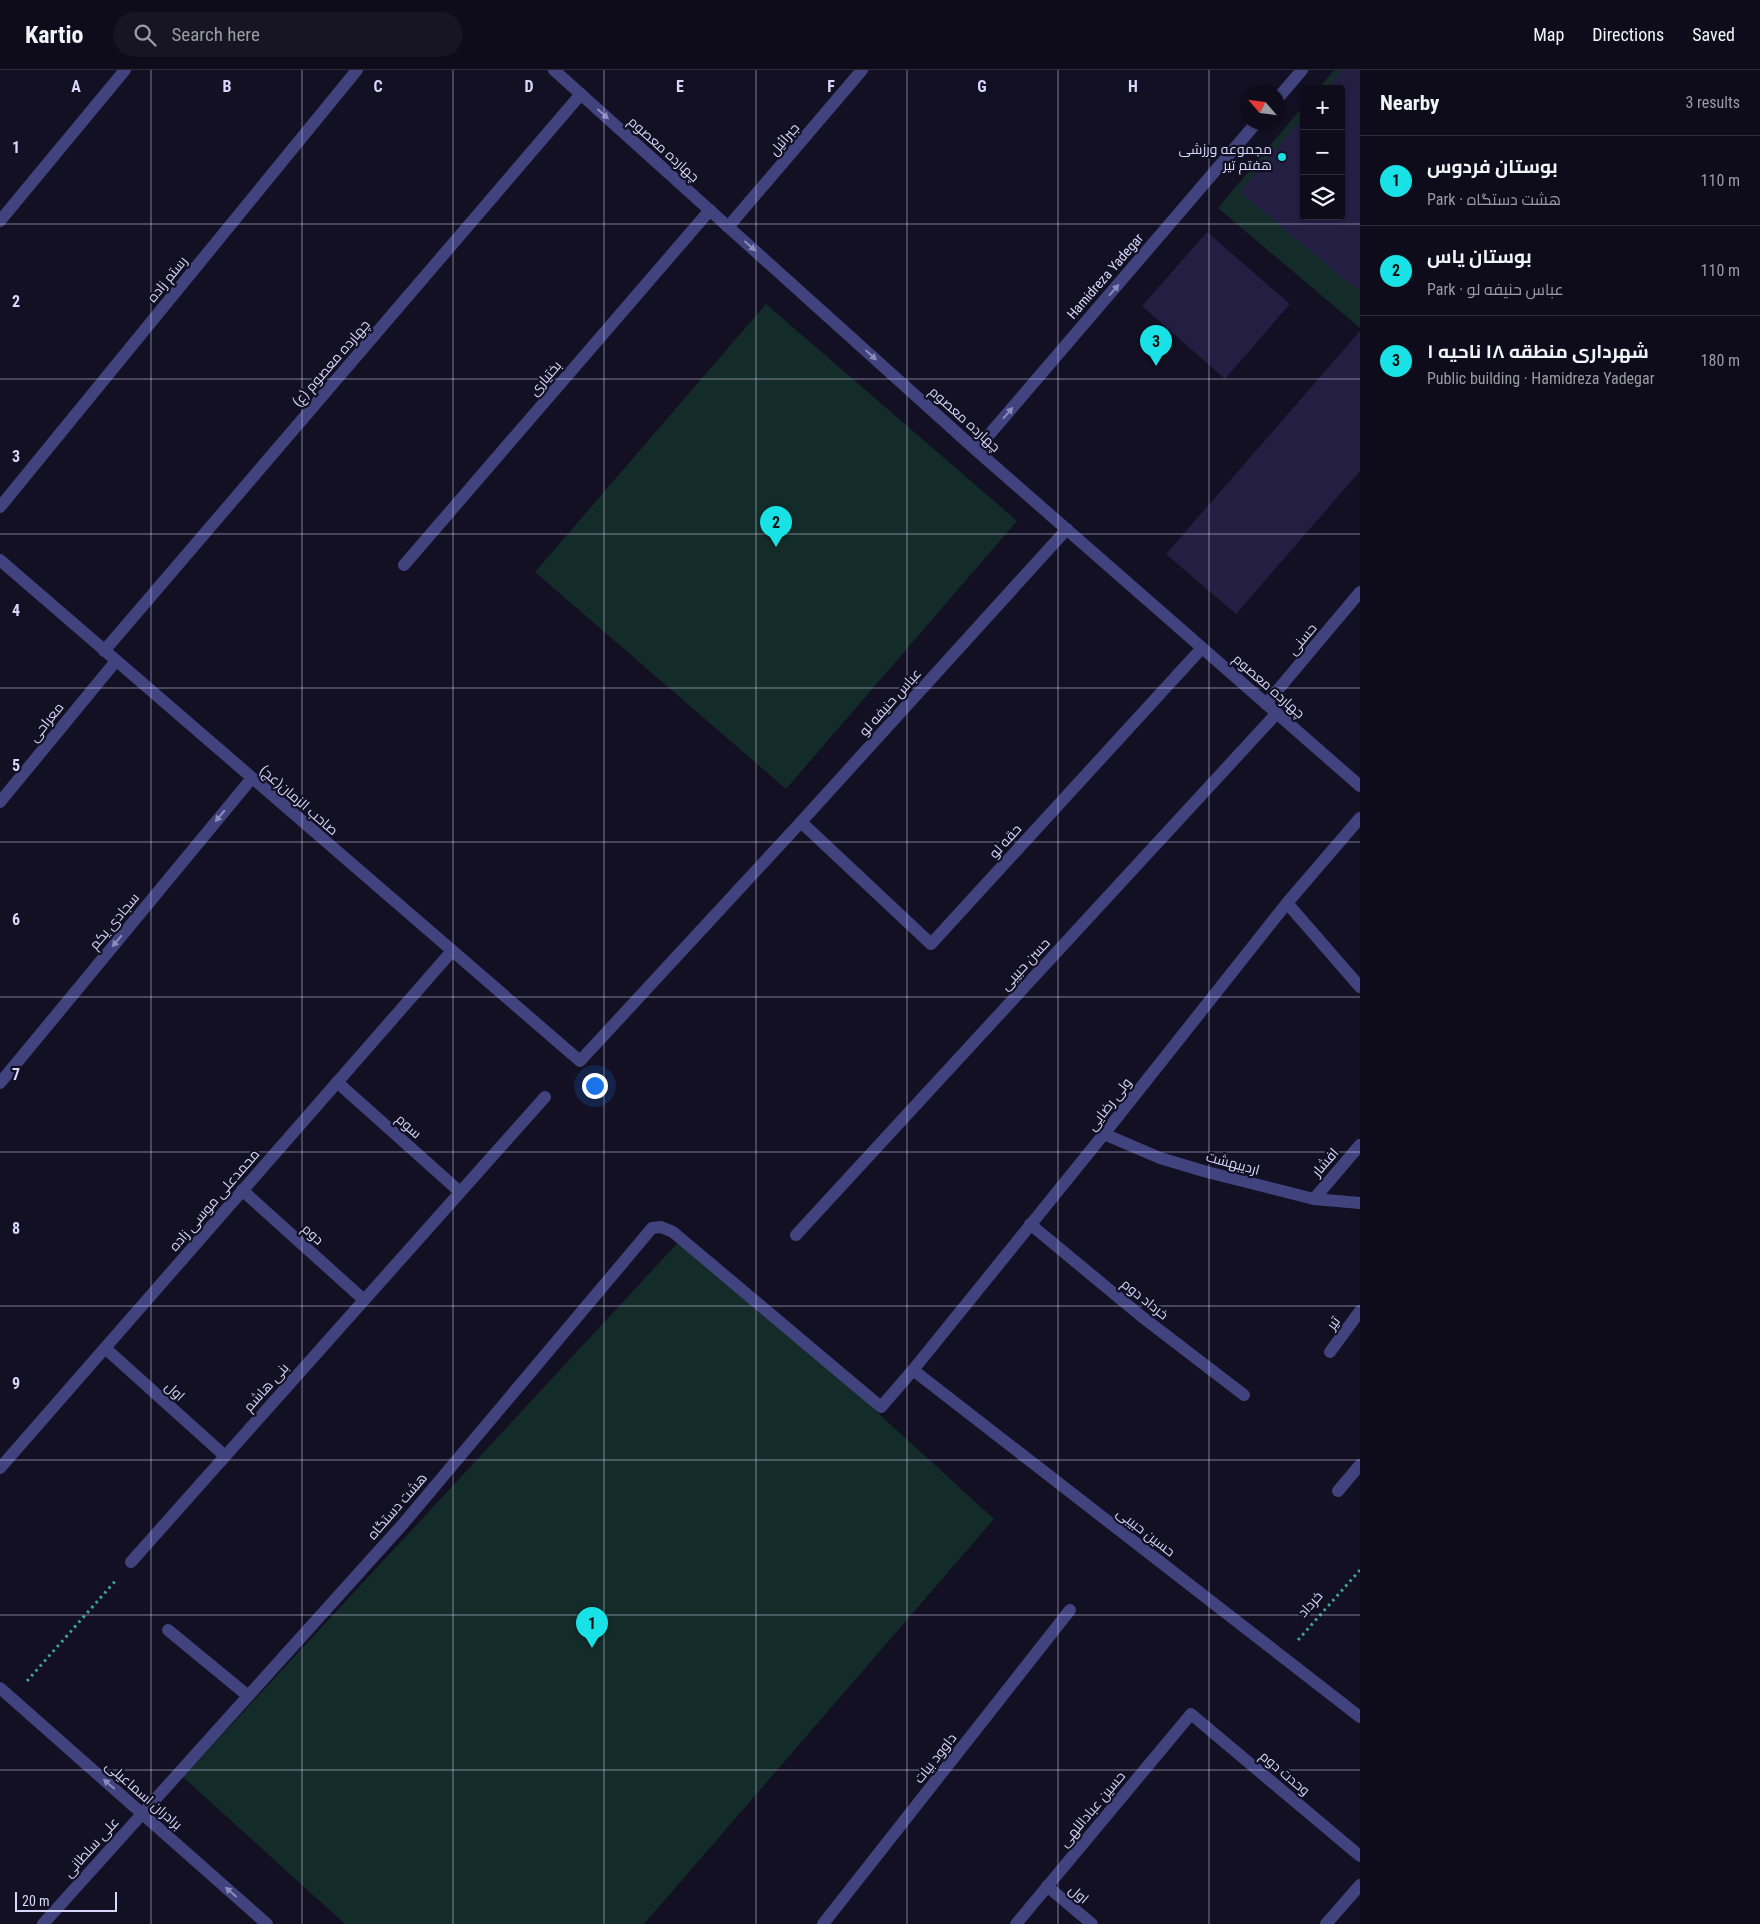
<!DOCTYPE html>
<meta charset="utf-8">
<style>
body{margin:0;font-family:"Roboto Condensed",Cairo,sans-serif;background:#171523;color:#f1f3f6}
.controls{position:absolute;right:15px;top:15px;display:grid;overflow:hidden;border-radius:5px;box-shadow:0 1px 4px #0004}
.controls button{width:45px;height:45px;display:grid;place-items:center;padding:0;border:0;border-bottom:1px solid #2e2c39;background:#0e0c1a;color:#f1f3f6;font:25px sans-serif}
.compass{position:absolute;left:1240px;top:15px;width:45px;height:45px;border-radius:50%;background:#0e0c1a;box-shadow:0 1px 4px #0004;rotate:298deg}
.scale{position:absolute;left:15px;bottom:12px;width:102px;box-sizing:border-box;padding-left:5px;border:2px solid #d7d6fb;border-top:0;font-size:14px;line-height:18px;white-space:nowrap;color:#d7d6fb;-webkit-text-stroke:4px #121022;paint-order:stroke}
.you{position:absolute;left:594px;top:1015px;width:18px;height:18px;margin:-12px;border:4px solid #fff;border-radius:50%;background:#1a73e8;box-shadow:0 0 0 8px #1a73e833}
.badge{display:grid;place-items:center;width:32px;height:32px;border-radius:50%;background:#18e2e5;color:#111;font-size:16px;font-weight:700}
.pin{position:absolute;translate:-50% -41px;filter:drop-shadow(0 1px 2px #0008)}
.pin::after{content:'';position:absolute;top:26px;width:18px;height:15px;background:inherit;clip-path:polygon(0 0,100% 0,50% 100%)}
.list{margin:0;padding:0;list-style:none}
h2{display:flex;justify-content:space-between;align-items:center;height:65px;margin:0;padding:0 20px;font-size:21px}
h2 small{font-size:16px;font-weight:400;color:#9b9ba2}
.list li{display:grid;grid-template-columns:32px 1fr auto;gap:15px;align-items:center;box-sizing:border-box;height:90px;padding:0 20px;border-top:1px solid #2e2c39}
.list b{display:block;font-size:19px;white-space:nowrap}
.list p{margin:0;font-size:16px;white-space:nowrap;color:#9b9ba2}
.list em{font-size:16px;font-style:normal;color:#9b9ba2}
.icon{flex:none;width:28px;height:28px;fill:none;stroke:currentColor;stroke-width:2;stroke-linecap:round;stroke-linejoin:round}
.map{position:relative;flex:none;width:1360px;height:1854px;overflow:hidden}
header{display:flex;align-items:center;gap:30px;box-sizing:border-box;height:70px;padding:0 25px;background:#0e0c1a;border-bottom:1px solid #2e2c39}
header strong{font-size:24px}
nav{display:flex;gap:28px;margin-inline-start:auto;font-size:18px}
.search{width:350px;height:45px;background:#171523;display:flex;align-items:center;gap:12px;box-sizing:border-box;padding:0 18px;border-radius:28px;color:#9b9ba2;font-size:19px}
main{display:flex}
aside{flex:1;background:#0e0c1a}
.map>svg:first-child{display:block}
</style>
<header>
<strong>Kartio</strong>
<div class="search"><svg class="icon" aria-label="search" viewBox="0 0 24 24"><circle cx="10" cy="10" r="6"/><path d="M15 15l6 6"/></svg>Search here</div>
<nav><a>Map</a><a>Directions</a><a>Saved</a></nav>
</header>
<main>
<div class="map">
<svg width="1360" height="1854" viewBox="0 0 1360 1854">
<rect width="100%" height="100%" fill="#121022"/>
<!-- green -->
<g fill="#142c29">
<path d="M1334,0H1360V258L1218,138L1304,35V146H1341V19H1318Z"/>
<path d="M766,234L1017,451L786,719L535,502Z"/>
<path d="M684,1166L994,1449L644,1854H345L183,1707Z"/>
</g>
<!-- building -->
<g fill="#231e42">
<path d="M1342,0H1360V214L1356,219L1240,122L1304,46V146H1341V19H1327Z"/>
<path d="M1207,162L1290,234L1225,309L1142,236Z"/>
<path d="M1360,261V401L1236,544L1166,484Z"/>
</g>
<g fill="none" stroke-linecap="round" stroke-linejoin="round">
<!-- path -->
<g stroke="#3baa9a" stroke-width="3" stroke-dasharray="2.5 4" stroke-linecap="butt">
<path d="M1298,1570L1360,1500"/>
<path d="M27,1611L117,1509"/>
</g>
<!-- minor -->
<g stroke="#40437d" stroke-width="12">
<path d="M554,0L976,380L1360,716"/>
<path d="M1278,28L1302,0"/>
<path d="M0,151L125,0"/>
<path d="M728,157L862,0"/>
<path d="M976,380L1257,52"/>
<path d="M0,437L357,0"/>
<path d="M1067,459L801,752L931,874L1202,578"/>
<path d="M0,490L580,991L801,752"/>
<path d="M404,495L710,140"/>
<path d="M104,581L581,24"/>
<path d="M1266,634L1360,522"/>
<path d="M0,732L116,591"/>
<path d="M1287,833L1360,917"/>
<path d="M337,1012L460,1122"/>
<path d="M0,1013L252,708"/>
<path d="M1104,1064L1160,1088L1207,1102L1314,1129L1360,1133"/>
<path d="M242,1120L364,1230"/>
<path d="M1314,1129L1360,1075"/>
<path d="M1030,1154L1141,1246L1244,1325"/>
<path d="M796,1165L1277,643"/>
<path d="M105,1278L225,1386"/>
<path d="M1330,1282L1360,1241"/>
<path d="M913,1300L1360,1647"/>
<path d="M0,1398L452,881"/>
<path d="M1338,1421L1360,1395"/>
<path d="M131,1492L545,1027"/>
<path d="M168,1560L247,1625"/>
<path d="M0,1618L267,1854"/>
<path d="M1047,1816L1092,1854"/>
<path d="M43,1854L403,1454L652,1158L661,1157L673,1162L881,1337L913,1300L1104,1064L1287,833L1360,748"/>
<path d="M823,1854L1070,1540"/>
<path d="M1016,1854L1191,1644L1360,1786"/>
<path d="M1326,1854L1360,1815"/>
</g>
</g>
<!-- one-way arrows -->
<defs><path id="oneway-solid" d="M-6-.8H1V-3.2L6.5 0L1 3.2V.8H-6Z" transform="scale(1.25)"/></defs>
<g fill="#8c8cbc">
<use href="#oneway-solid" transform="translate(603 44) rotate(42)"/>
<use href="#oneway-solid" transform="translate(750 176) rotate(42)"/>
<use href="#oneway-solid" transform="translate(1114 220) rotate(-49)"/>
<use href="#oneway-solid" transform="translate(871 285) rotate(42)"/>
<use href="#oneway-solid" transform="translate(1008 343) rotate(-49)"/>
<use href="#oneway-solid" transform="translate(220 746) rotate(130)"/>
<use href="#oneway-solid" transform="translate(117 871) rotate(130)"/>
<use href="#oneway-solid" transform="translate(109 1714) rotate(-139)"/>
<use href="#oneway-solid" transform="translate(231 1822) rotate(-139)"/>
</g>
<!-- grid -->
<path fill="none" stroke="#d7d6fb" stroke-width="1" stroke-opacity="0.55" d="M151,0V1854M302,0V1854M453,0V1854M604,0V1854M756,0V1854M907,0V1854M1058,0V1854M1209,0V1854M0,154H1360M0,309H1360M0,464H1360M0,618H1360M0,772H1360M0,927H1360M0,1082H1360M0,1236H1360M0,1390H1360M0,1545H1360M0,1700H1360"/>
<!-- markers -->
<circle fill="#18e2e5" stroke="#121022" stroke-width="2" cx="1282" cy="87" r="5"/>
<g text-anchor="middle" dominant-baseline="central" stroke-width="4.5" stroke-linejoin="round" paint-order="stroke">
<!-- street labels -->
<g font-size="14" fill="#d7d6fb" stroke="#121022">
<text transform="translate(784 69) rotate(-49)">جبرائیل</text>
<text transform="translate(664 79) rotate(42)">چهارده معصوم</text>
<text transform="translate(1105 206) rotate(-49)">Hamidreza Yadegar</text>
<text transform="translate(167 209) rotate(-51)">رستم زاده</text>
<text transform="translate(331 293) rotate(-49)">چهارده معصوم (ع)</text>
<text transform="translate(545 308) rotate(-49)">بختیاری</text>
<text transform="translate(965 349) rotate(42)">چهارده معصوم</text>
<text transform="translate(1302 569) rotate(-50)">حسنی</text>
<text transform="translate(1269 616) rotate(41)">چهارده معصوم</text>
<text transform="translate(890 632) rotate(-48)">عباس حنیفه لو</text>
<text transform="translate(46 652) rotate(-51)">معراحی</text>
<text transform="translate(299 730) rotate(41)">صاحب الزمان(عج)</text>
<text transform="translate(1005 771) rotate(-48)">حقه لو</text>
<text transform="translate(114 851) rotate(-50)">سجادی یکم</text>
<text transform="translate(1025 894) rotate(-47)">حسن حبیبی</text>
<text transform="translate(1109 1034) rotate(-52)">ولی رضایی</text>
<text transform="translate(409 1056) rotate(42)">سوم</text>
<text transform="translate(1325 1092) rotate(-49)">افشار</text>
<text transform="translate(1233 1093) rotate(15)">اردیبهشت</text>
<text transform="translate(214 1130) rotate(-49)">محمدعلی موسی زاده</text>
<text transform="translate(313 1164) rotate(42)">دوم</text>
<text transform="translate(1145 1229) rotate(39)">خرداد دوم</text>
<text transform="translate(1333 1253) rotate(-54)">تیر</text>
<text transform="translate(266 1317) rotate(-48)">بنی هاشم</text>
<text transform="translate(175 1321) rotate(42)">اول</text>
<text transform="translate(397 1436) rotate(-49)">هشت دستگاه</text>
<text transform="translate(1146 1462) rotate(38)">حسین حبیبی</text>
<text transform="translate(1310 1534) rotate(-48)">خرداد</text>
<text transform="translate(935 1688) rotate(-52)">داوود بیات</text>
<text transform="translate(1285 1703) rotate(40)">وحدت دوم</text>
<text transform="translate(144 1725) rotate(41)">برادران اسماعیلی</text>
<text transform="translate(1092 1739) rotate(-50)">حسین عباداللهی</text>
<text transform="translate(91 1777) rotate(-48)">علی سلطانی</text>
<text transform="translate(1079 1824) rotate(40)">اول</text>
</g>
<!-- poi labels -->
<g font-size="14" fill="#d7d6fb" stroke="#121022" text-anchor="end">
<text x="1272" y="79">مجموعه ورزشی<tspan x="1272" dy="16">هفتم تیر</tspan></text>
</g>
</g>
<g font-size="16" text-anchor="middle" font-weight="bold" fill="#d7d6fb" stroke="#121022" stroke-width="4.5" stroke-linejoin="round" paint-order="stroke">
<text x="76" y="22">A</text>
<text x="227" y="22">B</text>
<text x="378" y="22">C</text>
<text x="529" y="22">D</text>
<text x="680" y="22">E</text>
<text x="831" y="22">F</text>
<text x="982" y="22">G</text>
<text x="1133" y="22">H</text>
<text x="16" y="83">1</text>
<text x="16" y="237">2</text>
<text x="16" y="392">3</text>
<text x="16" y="546">4</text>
<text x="16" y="701">5</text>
<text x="16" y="855">6</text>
<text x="16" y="1010">7</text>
<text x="16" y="1164">8</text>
<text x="16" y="1319">9</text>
</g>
</svg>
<div class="controls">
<button>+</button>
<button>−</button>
<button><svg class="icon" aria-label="layers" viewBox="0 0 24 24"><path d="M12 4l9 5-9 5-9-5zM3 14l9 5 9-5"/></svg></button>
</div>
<svg class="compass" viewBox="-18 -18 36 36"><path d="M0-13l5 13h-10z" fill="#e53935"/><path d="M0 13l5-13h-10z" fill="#9b9ba2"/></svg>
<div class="scale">20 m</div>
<div class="you"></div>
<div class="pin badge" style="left:592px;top:1578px">1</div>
<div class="pin badge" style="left:776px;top:477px">2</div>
<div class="pin badge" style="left:1156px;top:296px">3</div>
</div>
<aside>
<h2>Nearby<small>3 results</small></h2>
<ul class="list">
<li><span class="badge">1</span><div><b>بوستان فردوس</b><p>Park · هشت دستگاه</p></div><em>110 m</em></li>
<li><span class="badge">2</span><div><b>بوستان یاس</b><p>Park · عباس حنیفه لو</p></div><em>110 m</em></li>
<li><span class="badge">3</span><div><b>شهرداری منطقه ۱۸ ناحیه ۱</b><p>Public building · Hamidreza Yadegar</p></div><em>180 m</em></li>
</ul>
</aside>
</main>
